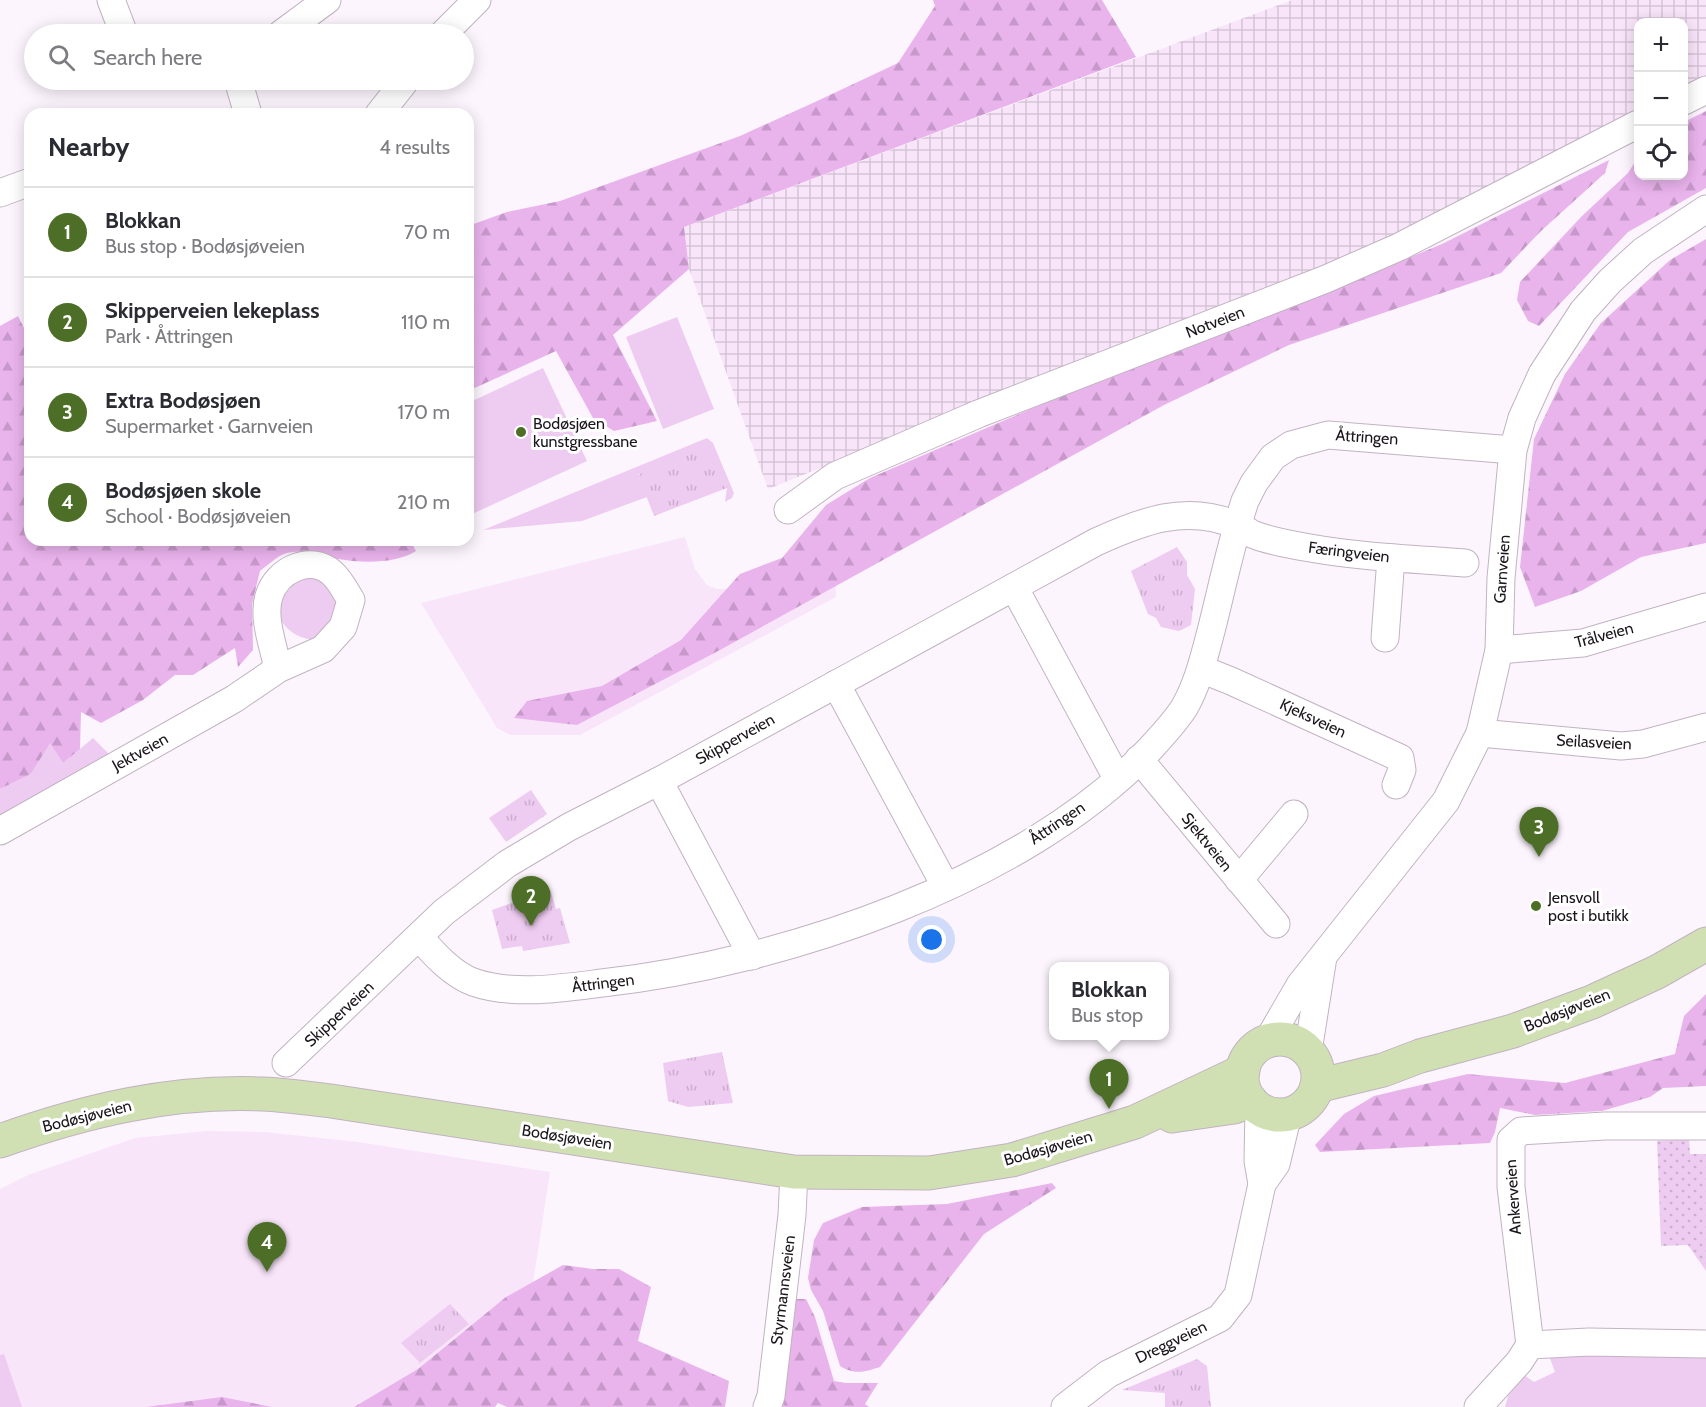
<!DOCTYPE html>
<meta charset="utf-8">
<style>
body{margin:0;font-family:Cabin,sans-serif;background:#f2f2f3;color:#2b2b33}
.controls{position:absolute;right:18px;top:18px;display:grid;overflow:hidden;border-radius:12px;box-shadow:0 3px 15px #0003}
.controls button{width:54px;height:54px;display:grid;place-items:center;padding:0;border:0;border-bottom:2px solid #e1e1e2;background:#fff;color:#2b2b33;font:30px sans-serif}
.you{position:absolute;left:932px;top:940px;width:21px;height:21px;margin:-15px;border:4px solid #fff;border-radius:50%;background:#1a73e8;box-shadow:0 0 0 9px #1a73e833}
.badge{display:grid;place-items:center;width:39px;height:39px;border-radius:50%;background:#4c6e26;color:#fff;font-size:20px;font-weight:700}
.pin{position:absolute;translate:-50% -50px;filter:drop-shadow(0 2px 3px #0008)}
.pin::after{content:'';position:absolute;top:32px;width:21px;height:18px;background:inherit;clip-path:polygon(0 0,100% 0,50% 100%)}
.popup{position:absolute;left:1049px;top:962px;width:120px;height:78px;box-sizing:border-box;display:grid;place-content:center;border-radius:12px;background:#fff;filter:drop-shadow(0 2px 4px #0005);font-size:20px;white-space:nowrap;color:#7c7c81}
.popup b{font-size:22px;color:#2b2b33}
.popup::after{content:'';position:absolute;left:50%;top:100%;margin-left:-12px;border:12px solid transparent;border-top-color:#fff}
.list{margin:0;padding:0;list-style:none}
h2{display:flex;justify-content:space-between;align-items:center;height:78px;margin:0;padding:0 24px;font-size:26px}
h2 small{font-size:20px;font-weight:400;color:#7c7c81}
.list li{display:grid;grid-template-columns:39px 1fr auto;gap:18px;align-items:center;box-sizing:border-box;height:90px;padding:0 24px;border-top:2px solid #e1e1e2}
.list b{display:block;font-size:22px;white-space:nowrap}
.list p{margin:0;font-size:20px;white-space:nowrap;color:#7c7c81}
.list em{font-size:20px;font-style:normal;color:#7c7c81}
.icon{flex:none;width:33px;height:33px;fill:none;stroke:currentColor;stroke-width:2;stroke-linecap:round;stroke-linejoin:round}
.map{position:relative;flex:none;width:1706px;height:1407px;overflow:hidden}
.search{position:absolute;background:#fff;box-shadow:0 3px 15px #0003;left:24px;top:24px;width:450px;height:66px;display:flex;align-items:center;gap:15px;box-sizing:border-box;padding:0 21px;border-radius:33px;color:#7c7c81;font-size:22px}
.panel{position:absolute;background:#fff;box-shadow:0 3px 15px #0003;left:24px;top:108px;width:450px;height:438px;border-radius:18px}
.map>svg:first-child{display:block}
</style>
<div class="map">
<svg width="1706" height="1407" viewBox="0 0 1706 1407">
<defs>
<pattern id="industrial-grid" width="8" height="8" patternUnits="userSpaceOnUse" patternTransform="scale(1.5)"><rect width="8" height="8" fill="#f9e5fa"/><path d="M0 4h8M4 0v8" fill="none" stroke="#d5c4d6"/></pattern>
<pattern id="forest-firs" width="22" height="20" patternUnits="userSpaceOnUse" patternTransform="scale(1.5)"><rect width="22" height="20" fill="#e9b3ec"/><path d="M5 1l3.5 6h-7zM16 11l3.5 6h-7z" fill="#c799ca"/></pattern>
<pattern id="park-tufts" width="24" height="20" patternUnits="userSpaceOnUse" patternTransform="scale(1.5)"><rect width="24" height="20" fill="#eecbf0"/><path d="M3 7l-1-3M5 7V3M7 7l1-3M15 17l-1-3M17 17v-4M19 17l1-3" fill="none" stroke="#ccadcd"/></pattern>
<pattern id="garden-dots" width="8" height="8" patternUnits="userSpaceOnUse" patternTransform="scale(1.5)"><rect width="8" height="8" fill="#eecbf0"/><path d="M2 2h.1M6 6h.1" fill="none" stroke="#ccadcd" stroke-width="1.8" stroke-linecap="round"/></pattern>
</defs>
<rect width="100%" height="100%" fill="#fdf5fe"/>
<!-- built -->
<g fill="#f9e5fa">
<path d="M685,537L695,569L707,585L717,589H728L835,560L836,597L580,735H510L497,728L421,603Z"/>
<path d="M206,1131L265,1132L358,1142L550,1172L522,1355L415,1407H0V1189L28,1175L135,1138Z"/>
</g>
<!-- industrial -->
<path fill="url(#industrial-grid)" d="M1292,0H1706V77L1684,88V22H1638V110L1367,249L768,489L689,269L684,227Z"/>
<!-- grass -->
<g fill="#eecbf0">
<path d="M677,317L714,409L663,429L626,337Z"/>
<path d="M543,368L587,461L468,516V403Z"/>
<path d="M707,438L713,443L734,493L732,498L725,502L727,488L638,474L647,497L582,521L483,530Z"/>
<path d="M316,574L338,595L337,616L317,640C296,640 274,624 278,600C279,594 285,587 288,582Z"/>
<path d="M93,738L110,755L0,820V789L31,774L50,742L63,763Z"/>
<path d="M1548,1353L1706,1356V1407H1505L1508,1396L1524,1375L1534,1382L1555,1372Z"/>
<path d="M4,1354L22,1407H0V1355Z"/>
</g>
<!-- forest -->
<g fill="url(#forest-firs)">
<path d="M933,0H1102L1136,57L684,227L689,269L613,335L657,421L614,431L593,418L556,351L468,391V226L507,212L560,201L740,136L815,102L898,63L935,6Z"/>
<path d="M1706,111V188L1628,232L1539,326L1528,321L1517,300L1520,282L1582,216L1628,173L1638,157V176H1684V122Z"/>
<path d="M1609,160L1605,173L1541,231L1501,273L1289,345L1164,405L720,650L577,725L514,718L527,701L602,686L681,640L740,574L782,558L826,505L870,478L1089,384L1271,315L1442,244Z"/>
<path d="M1706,239V543L1641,557L1581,591L1535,607L1520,567L1534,439L1565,374L1601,323L1670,260Z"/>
<path d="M18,316L30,340V540H410L416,551C396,564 361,563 338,559C320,555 305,549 287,553C278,555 267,566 260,571L252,604L253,650L238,667L235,648L193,675H175L143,700L101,723L81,712L80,749L63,763L50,743L31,774L0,789V326Z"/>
<path d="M1706,994V1086L1663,1088L1650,1097L1602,1111L1535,1115L1500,1108L1495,1132L1490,1143L1320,1152L1315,1145L1344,1114L1374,1096L1468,1074L1565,1083L1675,1054L1684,1016Z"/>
<path d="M1052,1183L1056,1188L984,1234L880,1367C864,1372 855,1375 840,1366L823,1311L811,1290L808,1278L814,1240L823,1223L862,1207L947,1204Z"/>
<path d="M563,1265L593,1269H619L651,1287L638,1341L729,1381L725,1407H507L498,1403L495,1407H354L418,1369L506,1297Z"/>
<path d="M794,1299H806L815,1317L834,1381L846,1383H878L865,1404L869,1407H783Z"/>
<path d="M222,1397L272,1407H146Z"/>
</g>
<!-- park -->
<g fill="url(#park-tufts)">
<path d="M711,446L727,488L654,516L638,475Z"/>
<path d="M1177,547L1187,562V575L1195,589L1191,625L1179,631L1161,627L1156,618L1148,614L1131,571Z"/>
<path d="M531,790L547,814L506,842L489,818Z"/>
<path d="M550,889L556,909L560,908L570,943L523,951L522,946L502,949L492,910Z"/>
<path d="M722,1052L733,1103L688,1107L668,1101L663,1063Z"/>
<path d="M450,1304L469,1324L420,1363L401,1343Z"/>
<path d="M1197,1359L1207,1366L1211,1407H1165V1393L1122,1390Z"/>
</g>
<!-- garden -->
<path fill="url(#garden-dots)" d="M1689,1139L1690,1154H1706V1271L1688,1245L1661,1246L1657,1141Z"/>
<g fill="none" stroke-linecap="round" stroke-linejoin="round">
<!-- street casing -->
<g stroke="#c1b3c1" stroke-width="29">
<g id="street">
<path d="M111,0L124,34"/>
<path d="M281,34L327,0"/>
<path d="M443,34L477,0"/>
<path d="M238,80L248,114"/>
<path d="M1684,101L1706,90"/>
<path d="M379,114L406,80"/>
<path d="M0,193L30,182"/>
<path d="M788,510L835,476L978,414L1326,279L1399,247L1638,124"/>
<path d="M1014,587L1117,778"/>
<path d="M1385,638L1391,558"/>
<path d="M1499,650L1583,643L1706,607"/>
<path d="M1201,669L1231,681L1400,758L1402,770L1396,785"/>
<path d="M836,684L946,887"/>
<path d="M1480,733L1621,746L1643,744L1706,727"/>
<path d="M1139,759L1276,924"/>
<path d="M659,781L752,956"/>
<path d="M0,831L234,699L278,669L323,649L343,627L351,600C345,591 341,581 332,573C310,554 277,570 269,596C262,618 274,647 278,669"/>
<path d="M1239,880L1294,814"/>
<path d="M420,938C434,954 452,974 473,982C513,996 562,988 602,983C782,963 1023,883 1150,749C1161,737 1175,722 1184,708C1198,684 1204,657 1211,631C1222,588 1231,543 1245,501L1254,483L1273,457L1291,445L1328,435L1513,450"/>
<path d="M1267,1042L1300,985L1446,801L1480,733L1499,650L1501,578L1513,450L1522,418L1542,374L1583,311L1610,281L1643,251L1706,209"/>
<path d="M1308,1051L1323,957"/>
<path d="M286,1063L444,912L507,864L569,827L659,781L1096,542C1142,521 1186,504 1236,525C1242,527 1247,531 1252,534C1269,541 1292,545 1310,548C1361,557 1413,559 1465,563"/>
<path d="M1262,1184L1276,1164L1288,1114"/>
<path d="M1530,1345L1511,1187V1140L1521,1131L1605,1126H1706"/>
<path d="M767,1407L771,1396L792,1215L794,1172"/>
<path d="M1065,1407L1108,1374L1220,1318L1238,1295L1262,1184L1258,1161L1259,1108"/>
<path d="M1478,1407L1519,1362L1530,1345L1589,1342L1706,1344"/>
</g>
</g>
<!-- secondary casing -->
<g stroke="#c1b3c1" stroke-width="35">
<g id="secondary">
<circle cx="1280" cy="1077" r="38"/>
<path d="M1317,1086L1383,1070L1420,1056L1513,1031L1592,1002L1657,972L1706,944"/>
<path d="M1172,1116L1234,1107L1251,1101"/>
<path d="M0,1141C84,1111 172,1090 262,1094C285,1095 308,1098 331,1101L794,1172L929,1173L1012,1160L1135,1122L1243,1071"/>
</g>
</g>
<!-- street -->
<use href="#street" stroke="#fff" stroke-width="27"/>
<!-- secondary -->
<use href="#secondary" stroke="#d0e0b3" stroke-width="33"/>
</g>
<!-- markers -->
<g fill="#4c6e26" stroke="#fff" stroke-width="2">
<circle cx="521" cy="432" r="6"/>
<circle cx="1536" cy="906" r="6"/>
</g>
<g text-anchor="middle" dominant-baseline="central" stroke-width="6" stroke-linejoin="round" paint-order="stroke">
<!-- street labels -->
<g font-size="16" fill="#1a151a" stroke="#fff">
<text transform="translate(1215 322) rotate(-21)">Notveien</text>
<text transform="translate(1367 437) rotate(4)">Åttringen</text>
<text transform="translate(1349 552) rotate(7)">Færingveien</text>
<text transform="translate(1502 569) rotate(-86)">Garnveien</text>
<text transform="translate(1604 635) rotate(-15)">Trålveien</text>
<text transform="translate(1313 718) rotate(25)">Kjeksveien</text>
<text transform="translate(735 739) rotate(-29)">Skipperveien</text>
<text transform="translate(1594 742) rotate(3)">Seilasveien</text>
<text transform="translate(140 752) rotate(-29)">Jektveien</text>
<text transform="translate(1057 823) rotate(-34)">Åttringen</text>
<text transform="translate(1207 842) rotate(51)">Sjektveien</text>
<text transform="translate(603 983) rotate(-7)">Åttringen</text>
<text transform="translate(1567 1010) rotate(-22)">Bodøsjøveien</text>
<text transform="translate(339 1014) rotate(-43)">Skipperveien</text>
<text transform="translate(87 1116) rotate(-14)">Bodøsjøveien</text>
<text transform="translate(567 1137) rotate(9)">Bodøsjøveien</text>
<text transform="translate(1048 1148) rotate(-16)">Bodøsjøveien</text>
<text transform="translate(1513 1197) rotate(-94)">Ankerveien</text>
<text transform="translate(783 1290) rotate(-83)">Styrmannsveien</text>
<text transform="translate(1171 1342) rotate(-26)">Dreggveien</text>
</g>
<!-- poi labels -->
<g font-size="16" fill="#1a151a" stroke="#fff" text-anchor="start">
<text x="533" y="423">Bodøsjøen<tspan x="533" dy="18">kunstgressbane</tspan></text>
<text x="1548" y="897">Jensvoll<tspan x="1548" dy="18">post i butikk</tspan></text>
</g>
</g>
</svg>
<div class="controls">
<button>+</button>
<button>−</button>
<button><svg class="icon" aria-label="locate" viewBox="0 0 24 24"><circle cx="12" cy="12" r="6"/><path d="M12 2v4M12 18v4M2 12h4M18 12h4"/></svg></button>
</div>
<div class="you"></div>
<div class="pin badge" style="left:1109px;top:1109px">1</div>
<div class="popup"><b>Blokkan</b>Bus stop</div>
<div class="pin badge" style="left:531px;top:926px">2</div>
<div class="pin badge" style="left:1539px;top:857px">3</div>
<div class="pin badge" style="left:267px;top:1272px">4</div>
<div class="search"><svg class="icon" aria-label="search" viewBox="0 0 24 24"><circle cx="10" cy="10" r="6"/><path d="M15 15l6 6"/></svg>Search here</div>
<section class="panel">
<h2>Nearby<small>4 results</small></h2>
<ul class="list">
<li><span class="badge">1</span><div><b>Blokkan</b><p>Bus stop · Bodøsjøveien</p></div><em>70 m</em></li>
<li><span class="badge">2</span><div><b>Skipperveien lekeplass</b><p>Park · Åttringen</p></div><em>110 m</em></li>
<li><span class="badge">3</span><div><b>Extra Bodøsjøen</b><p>Supermarket · Garnveien</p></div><em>170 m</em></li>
<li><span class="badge">4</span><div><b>Bodøsjøen skole</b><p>School · Bodøsjøveien</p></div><em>210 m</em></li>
</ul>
</section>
</div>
